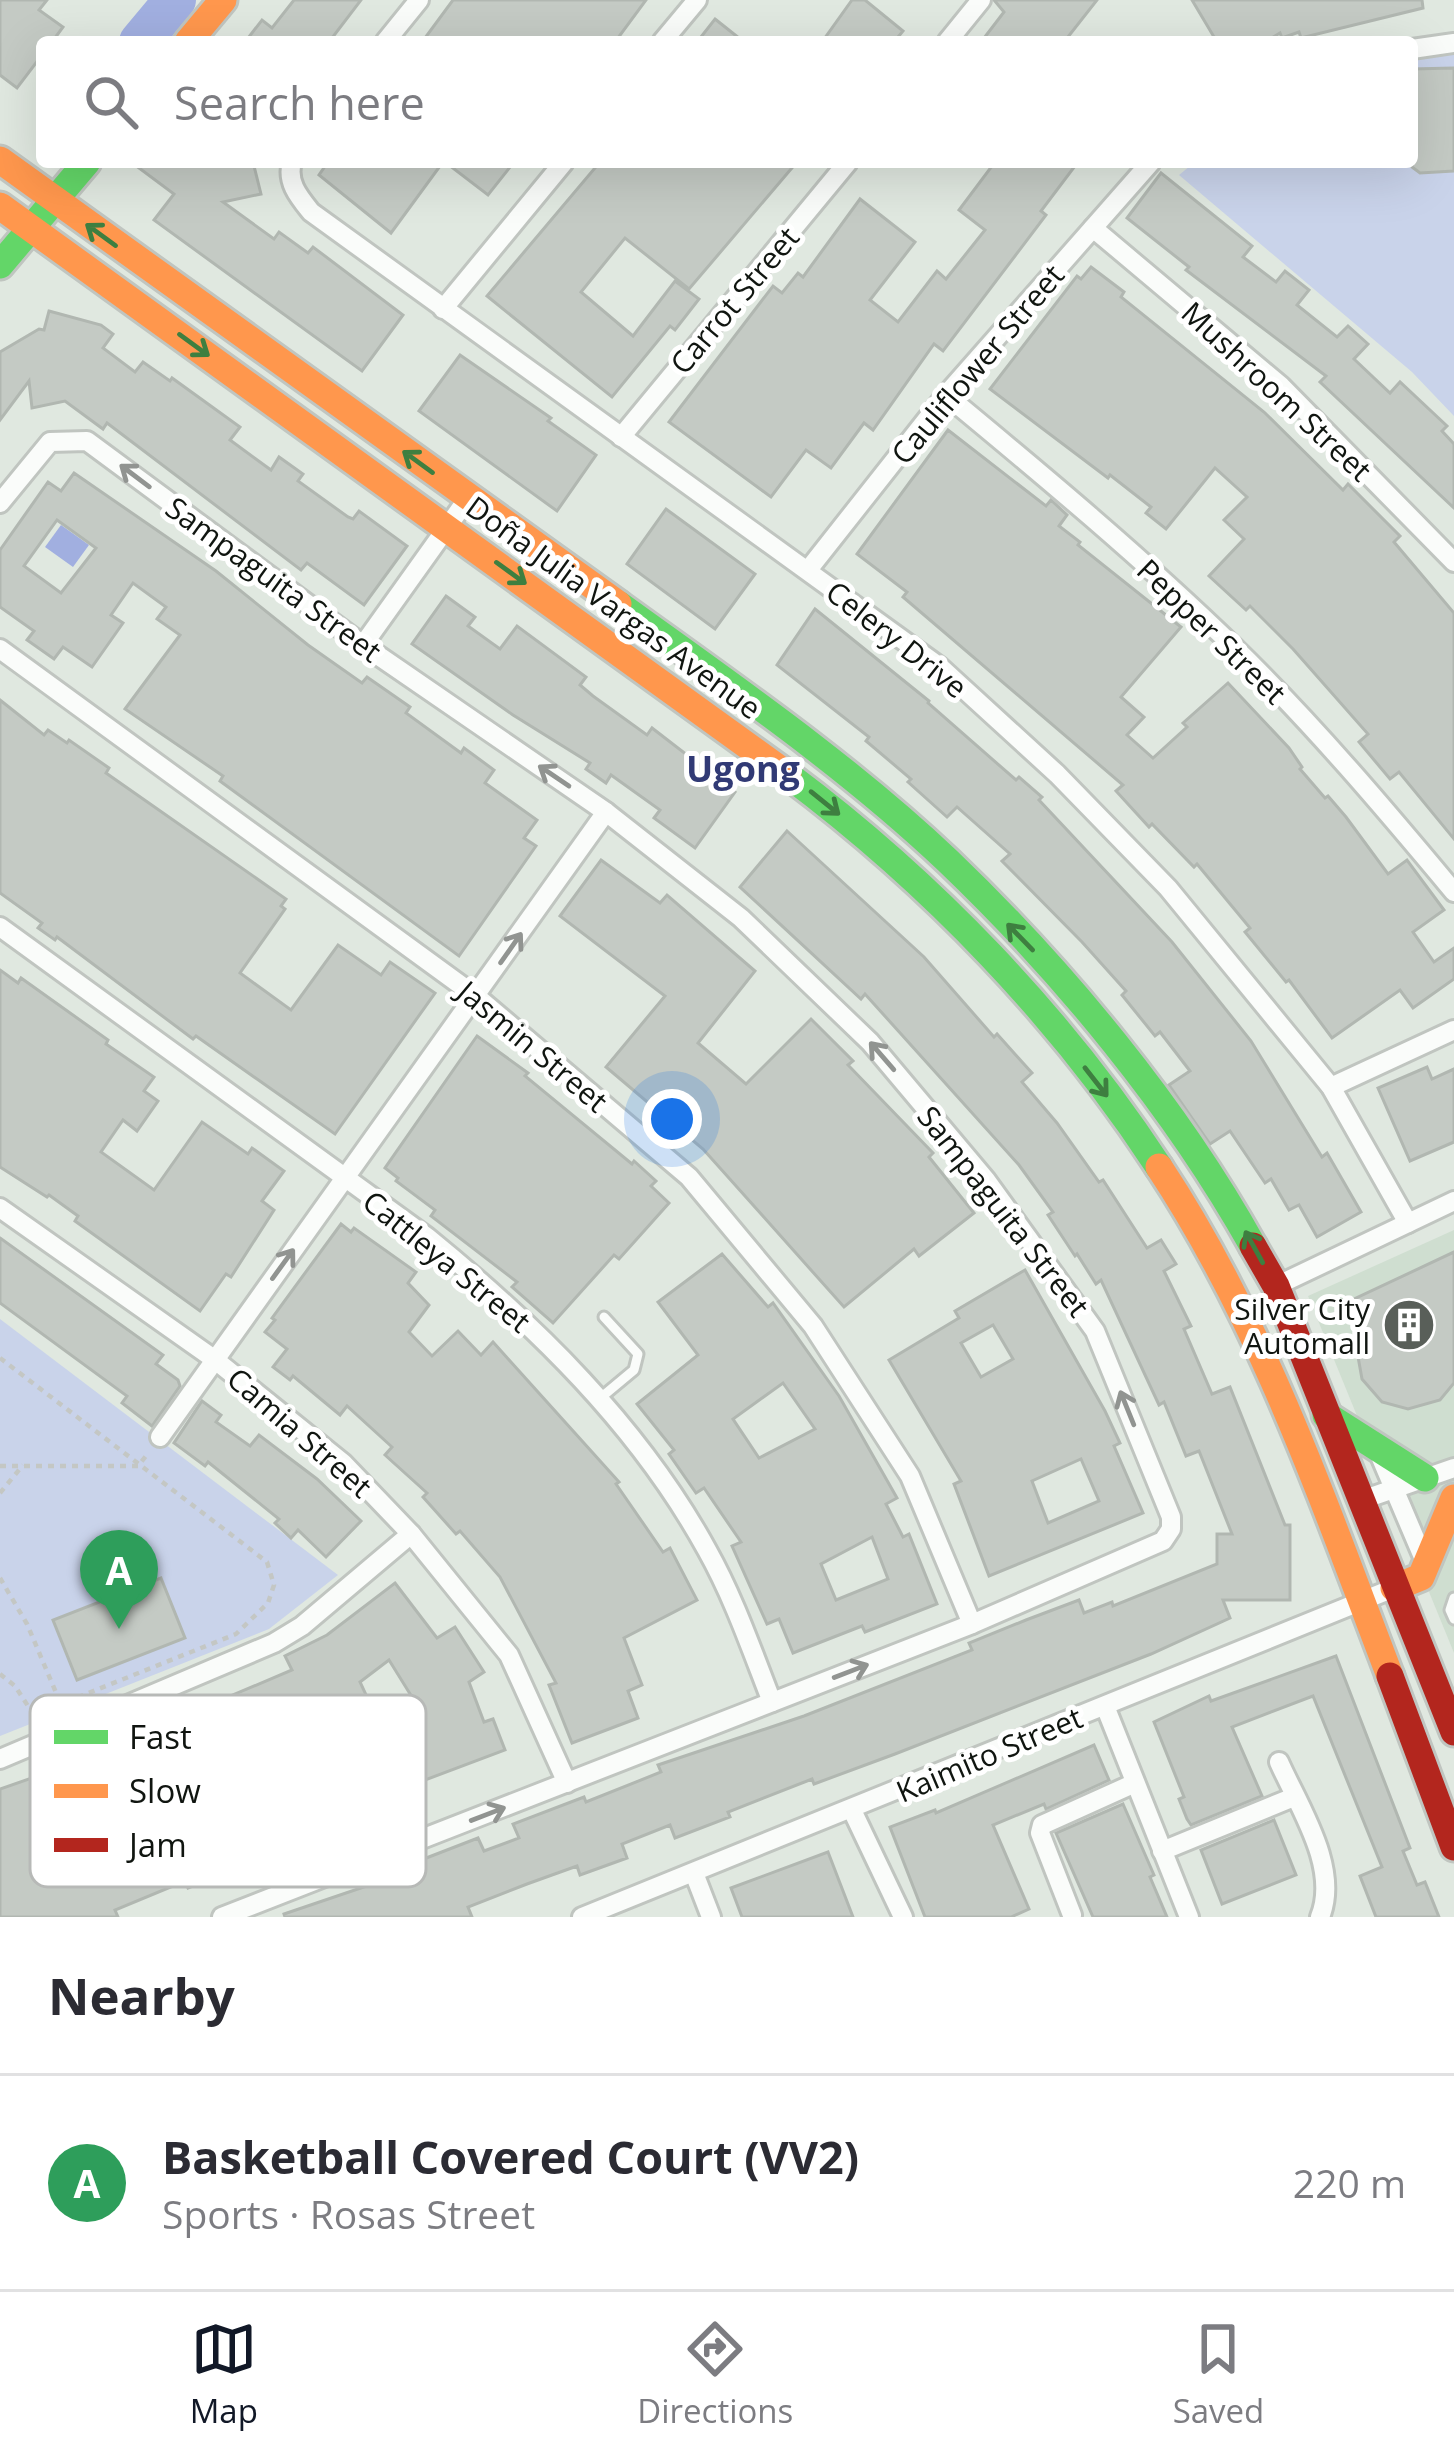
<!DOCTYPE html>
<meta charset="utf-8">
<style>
body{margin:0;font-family:"Open Sans",sans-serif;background:#f7f7f7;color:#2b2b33}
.you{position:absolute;left:672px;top:1119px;width:42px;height:42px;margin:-30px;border:9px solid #fff;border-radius:50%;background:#1a73e8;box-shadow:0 0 0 18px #1a73e833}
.badge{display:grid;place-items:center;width:78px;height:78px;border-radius:50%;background:#111827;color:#fff;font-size:39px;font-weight:700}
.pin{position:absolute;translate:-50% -99px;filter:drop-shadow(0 3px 6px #0008)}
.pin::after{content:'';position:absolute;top:63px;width:42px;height:36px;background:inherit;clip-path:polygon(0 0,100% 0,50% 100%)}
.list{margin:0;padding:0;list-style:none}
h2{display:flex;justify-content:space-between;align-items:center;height:156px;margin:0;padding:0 48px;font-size:51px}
h2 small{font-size:39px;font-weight:400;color:#7c7c81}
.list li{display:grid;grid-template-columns:78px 1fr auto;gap:36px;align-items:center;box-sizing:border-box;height:216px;padding:0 48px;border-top:3px solid #e1e1e2}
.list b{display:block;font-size:45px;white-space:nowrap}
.list p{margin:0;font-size:39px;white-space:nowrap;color:#7c7c81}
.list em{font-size:39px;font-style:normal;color:#7c7c81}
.icon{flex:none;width:66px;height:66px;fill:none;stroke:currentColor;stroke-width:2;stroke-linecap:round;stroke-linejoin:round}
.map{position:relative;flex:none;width:1454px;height:1917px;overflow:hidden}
.search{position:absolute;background:#fff;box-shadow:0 12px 48px #0002;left:36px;right:36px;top:36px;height:132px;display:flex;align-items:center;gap:30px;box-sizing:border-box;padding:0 42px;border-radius:12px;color:#7c7c81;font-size:45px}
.sheet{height:372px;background:#fff}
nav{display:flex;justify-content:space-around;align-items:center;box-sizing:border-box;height:168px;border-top:3px solid #e1e1e2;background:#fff;font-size:33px;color:#7c7c81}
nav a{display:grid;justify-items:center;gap:6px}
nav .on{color:#111827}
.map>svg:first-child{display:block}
</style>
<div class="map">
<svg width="1454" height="1917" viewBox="0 0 1454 1917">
<rect width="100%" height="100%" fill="#e0e8e0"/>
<!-- built -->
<path fill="#cfded0" d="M1454,1230V1653L1308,1296Z"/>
<!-- green -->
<g fill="#c9d3ea">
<path d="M1412,53L1454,55V416L1412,372L1179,175L1195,162H1412Z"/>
<path d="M0,1319L338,1575L269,1629L0,1736Z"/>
</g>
<!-- water -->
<path fill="#a1afe0" d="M61,525L89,545L73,567L45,547Z"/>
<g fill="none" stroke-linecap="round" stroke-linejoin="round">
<!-- river -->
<path stroke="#a1afe0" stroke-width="42" d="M140,42L175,0"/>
</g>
<!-- building -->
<g fill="#c4cac4" stroke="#b1b7b1" stroke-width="3" fill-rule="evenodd">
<path d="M0,0H47L39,10L63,27L52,42H42V55L17,88L0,75Z"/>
<path d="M294,0H361L329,42H245L262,20L272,28Z"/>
<path d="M453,0H646L615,42H422Z"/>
<path d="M852,0H865L903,31L894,42H822Z"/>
<path d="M994,0H1097L1064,42H981L1004,12Z"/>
<path d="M1192,0H1422L1423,8L1301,38L1299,32L1282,38L1280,33L1265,42H1217Z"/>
<path d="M715,19L744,42H697Z"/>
<path d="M1454,68V171L1420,173L1412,167V69Z"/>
<path d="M131,162H253L261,194L223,202L274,239L279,232L308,253L313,247L403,315L362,371L154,220L174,194Z"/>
<path d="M328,162H443L391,233L319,175Z"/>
<path d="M445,162H514L488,195Z"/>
<path d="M600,162H797L689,289L625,238L581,292L633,336L675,281L699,299L675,330L670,326L612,397L487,296Z"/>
<path d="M995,162H1078L1041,211L1046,215L943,351L934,344L873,430L864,423L831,468L806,450L771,497L669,422L773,286L782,293L798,273L803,277L860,199L915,242L870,300L898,322L937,271L946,279L985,230L959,210Z"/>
<path d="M1161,173L1252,246L1243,257L1276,282L1285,271L1309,290L1297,305L1337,337L1348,326L1368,344L1354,359L1390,393L1400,382L1447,426L1442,431L1454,444V508L1320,382L1326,376L1186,270L1189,267L1127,218Z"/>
<path d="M1091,267L1124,292L1121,297L1264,412L1343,490L1348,484L1400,536L1394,542L1454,613V839L1399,772L1390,779L1359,742L1368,734L1293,649L1250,606L1246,610L1209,576L1244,539L1224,520L1247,497L1215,468L1166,529L1146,513L1151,507L1110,475L1108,478L990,389L1077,276L1081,279Z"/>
<path d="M49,311L101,325L113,334L103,348L135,372L143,362L170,381L172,378L240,427L230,440L271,470L279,457L303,474L298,481L348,517L353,519L359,511L407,546L364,605L307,563L301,570L107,423L103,429L65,401L32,408L29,381L0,420V352L39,329L44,330Z"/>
<path d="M460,355L551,418L548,421L596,455L557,511L419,411Z"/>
<path d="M948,430L1046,506L1051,500L1067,515L1059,526L1080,542L1078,545L1181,627L1121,697L1144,717L1127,735L1153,758L1187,727L1183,723L1228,683L1289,748L1302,767L1300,769L1325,798L1328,796L1346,817L1388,874L1407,860L1444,910L1413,932L1434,962L1454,948V979L1413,1008L1400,990L1332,1038L1289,980L1286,982L1245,932L1250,928L1197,864L1194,867L1152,824L1149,827L1116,791L1123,785L903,597L907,592L857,554Z"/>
<path d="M74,473L216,571L308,645L362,683L367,677L410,707L406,713L461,753L464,748L494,770L485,783L537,820L524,838L536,846L459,956L220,781L223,776L125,709L180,635L157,619L166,607L133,583L111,615L123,623L92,667L63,647L54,659L27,640L34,631L0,607V550L48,482L61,491ZM57,520L96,548L61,593L24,566Z"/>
<path d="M666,509L755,574L715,629L627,564Z"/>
<path d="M446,596L475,617L468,626L500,649L517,626L586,677L580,685L593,696L647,735L652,728L735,792L695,848L654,818L660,810L611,775L606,783L586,769L590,763L513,715L412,644Z"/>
<path d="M815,609L929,701L928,703L1016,780L1019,777L1042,797L1039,800L1172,942L1251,1041L1322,1157L1327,1153L1361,1212L1317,1237L1299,1205L1289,1210L1271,1179L1265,1183L1230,1131L1210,1144L1169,1085L1190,1071L1160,1032L1155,1036L1122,995L1126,991L1082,942L1002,861L1010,854L957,807L947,817L908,782L911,779L866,741L869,737L777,665Z"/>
<path d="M0,700L44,735L48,730L67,743L69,740L109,768L106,773L286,899L281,906L285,909L240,973L291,1010L338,945L381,975L390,962L435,993L335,1134L196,1036L193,1039L57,937L55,940L38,928L42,923L0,893Z"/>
<path d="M787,831L924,957L994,1037L997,1034L1032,1073L1022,1082L1057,1123L1099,1182L1103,1180L1147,1248L1161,1240L1176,1264L1164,1271L1191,1326L1184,1329L1212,1394L1230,1387L1285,1525H1290V1600H1223L1230,1618L1151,1654L895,1754L814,1784L812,1779L728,1812L730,1817L675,1838L670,1825L622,1844L627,1858L580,1875L577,1866L527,1884L468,1907L472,1917H285L284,1914L405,1873L403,1867L478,1838L484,1851L519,1838L513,1824L584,1797L586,1802L661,1772L658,1765L804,1716L972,1650L969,1643L1026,1620L1079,1600L1084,1613L1112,1602L1113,1606L1217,1564V1534H1232L1199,1451L1186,1456L1164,1402L1159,1405L1101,1280L1096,1284L1077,1254L1075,1256L1048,1215L1053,1212L1019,1165L865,994L861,999L740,887Z"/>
<path d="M601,860L660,903L667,895L755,971L698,1043L746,1084L811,1019L853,1061L848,1065L933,1153L929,1157L974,1213L919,1256L914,1249L844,1307L703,1149L606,1067L665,996L560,916Z"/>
<path d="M0,970L18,983L21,978L108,1040L106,1044L154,1077L144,1091L158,1101L137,1131L123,1120L101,1152L154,1190L202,1122L248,1154L252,1148L284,1171L262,1201L274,1210L231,1277L226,1274L200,1311L75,1221L78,1216L49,1195L47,1197L0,1167Z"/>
<path d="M477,1036L528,1073L525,1076L632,1164L634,1161L656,1181L651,1186L669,1203L619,1259L614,1255L553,1323L512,1287L517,1282L431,1216L435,1210L396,1181L398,1178L385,1168Z"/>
<path d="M1427,1067L1432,1079L1454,1069V1142L1410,1161L1378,1088Z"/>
<path d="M341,1224L351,1232L354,1228L416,1272L408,1283L429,1305L409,1332L432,1356L458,1331L481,1355L493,1342L619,1482L616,1484L663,1552L670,1548L697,1600L624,1638L642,1685L628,1691L638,1718L572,1743L549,1685L556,1683L500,1577L460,1531L456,1534L423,1497L427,1493L385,1455L392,1447L347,1406L340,1415L293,1376L290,1380L273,1367L287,1349L265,1332L275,1320L272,1318Z"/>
<path d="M0,1238L163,1355L156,1364L178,1380L180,1386L152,1426L122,1403L127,1396L0,1303Z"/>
<path d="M1454,1252V1383L1440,1400L1408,1409L1382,1402L1362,1379L1357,1351L1367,1332L1352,1300Z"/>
<path d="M722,1254L768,1307L773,1303L839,1396L897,1498L886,1504L903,1537L909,1534L937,1604L865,1632L862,1626L793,1653L779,1619L767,1624L732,1546L741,1542L704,1488L696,1493L669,1454L674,1450L637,1404L698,1355L658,1302ZM783,1383L815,1429L759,1458L733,1419ZM872,1537L888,1579L836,1600L821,1564Z"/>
<path d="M1025,1270L1105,1411L1120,1443L1114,1446L1143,1513L989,1576L954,1484L961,1481L889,1360L959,1318L955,1311ZM993,1325L1013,1359L981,1377L961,1343ZM1081,1459L1099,1501L1048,1523L1032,1481Z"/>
<path d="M202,1401L221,1415L216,1422L250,1446L259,1435L317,1479L361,1521L326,1557L298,1530L291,1538L275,1523L279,1519L208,1462L205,1466L174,1443Z"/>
<path d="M161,1578L185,1638L77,1680L53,1620Z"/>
<path d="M395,1583L437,1638L455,1627L484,1672L469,1682L484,1722L493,1719L505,1750L385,1795L387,1802L381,1804L383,1809L188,1888L185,1881L115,1910L118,1917H0V1789L133,1743L131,1738L292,1670L285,1656L327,1635ZM389,1660L425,1718L372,1738L380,1758L239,1812L228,1787L240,1781L234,1765L368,1699L360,1682Z"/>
<path d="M1336,1656L1410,1848L1403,1851L1417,1885L1425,1882L1439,1917H1376L1360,1876L1382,1867L1313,1696L1232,1727L1262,1796L1191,1825L1187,1819L1179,1799L1184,1797L1154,1722L1209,1696L1211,1701Z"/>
<path d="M1094,1745L1109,1780L1046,1809L1044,1804L993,1825L1029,1909L1011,1917H925L890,1827L935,1810L936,1813Z"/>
<path d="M1123,1804L1154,1875L1150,1877L1167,1917H1093L1056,1833Z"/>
<path d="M1274,1820L1296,1875L1222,1904L1201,1850Z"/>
<path d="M828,1852L853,1917H742L731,1888Z"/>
</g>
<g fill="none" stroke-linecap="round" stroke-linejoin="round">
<!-- lane casing -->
<g stroke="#c0c5c0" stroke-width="15">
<g id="lane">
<path d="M598,1400L634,1370L638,1354L604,1317"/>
<path d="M1454,1598L1450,1610L1454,1619"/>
</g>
</g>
<!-- street casing -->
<g stroke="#c0c5c0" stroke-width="24">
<g id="street">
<path d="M385,42L419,0"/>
<path d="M662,42L697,0"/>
<path d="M947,42L981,0"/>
<path d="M1412,49L1454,43"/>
<path d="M292,162C286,182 299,197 311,212L940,667L1057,774L1168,888L1331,1087L1408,1223"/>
<path d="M1093,228L1281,386L1454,562"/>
<path d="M443,309L564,162"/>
<path d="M946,395C1044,476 1142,558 1234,647C1313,724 1384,808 1454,892"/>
<path d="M621,437L848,162"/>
<path d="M0,503L50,442L87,441L363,645L606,812L741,918L870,1042L986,1180L1095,1331L1171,1517V1529L1163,1541L972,1624L222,1917"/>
<path d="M808,570L946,395L1151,162"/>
<path d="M363,645L468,498"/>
<path d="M0,649L477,997L689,1177L813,1326L910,1476L972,1624"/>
<path d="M0,927L427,1237C535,1325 639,1426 707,1550C734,1598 752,1651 772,1702"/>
<path d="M1331,1087L1454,1030"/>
<path d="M0,1208L214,1359L343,1463L411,1534L509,1655L567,1783"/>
<path d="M1276,1286L1454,1201"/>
<path d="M160,1437L606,812"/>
<path d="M1378,1451L1426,1564"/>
<path d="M1359,1501L1454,1468"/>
<path d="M1105,1706L1189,1917"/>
<path d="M0,1759L274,1643L302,1626L411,1534"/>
<path d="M1279,1762C1299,1807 1340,1868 1320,1917"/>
<path d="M852,1810L903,1917"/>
<path d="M1162,1851L1294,1797"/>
<path d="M694,1873L711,1917"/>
<path d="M1072,1915L1040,1833L1042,1825L1135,1783"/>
<path d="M582,1917L1394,1588"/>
</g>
</g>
<!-- fast casing -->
<g stroke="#c0c5c0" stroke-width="33">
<g id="fast">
<path d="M0,265L87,162"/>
<path d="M618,604C730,685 848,766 948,861C1063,971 1176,1108 1253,1246"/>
<path d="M788,775C931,882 1061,1017 1159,1167"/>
<path d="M1326,1415L1425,1478"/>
</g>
</g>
<!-- slow casing -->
<g stroke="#c0c5c0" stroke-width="33">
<g id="slow">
<path d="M188,42L223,0"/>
<path d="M0,160L618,604"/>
<path d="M0,206L788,775"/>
<path d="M1159,1167C1263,1324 1323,1501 1390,1676"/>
<path d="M1394,1588L1421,1577L1454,1498"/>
</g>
</g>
<!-- jam casing -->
<g stroke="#c0c5c0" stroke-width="33">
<g id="jam">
<path d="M1253,1246L1276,1286L1454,1732"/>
<path d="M1390,1676L1454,1847"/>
</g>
</g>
<!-- path -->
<g stroke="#c4c7c4" stroke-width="4.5" stroke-dasharray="6 6" stroke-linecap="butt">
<path d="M0,1358L267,1562L274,1585L268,1603L236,1634L61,1704"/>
<path d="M0,1466H138L149,1452"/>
<path d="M0,1493L23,1465"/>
<path d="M0,1578L27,1624L60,1702"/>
<path d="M0,1674L15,1686L37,1720"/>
</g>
<!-- lane -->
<use href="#lane" stroke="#fafcfa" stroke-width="9"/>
<!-- street -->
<use href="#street" stroke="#fafcfa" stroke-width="18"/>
<!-- fast -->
<use href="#fast" stroke="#63d668" stroke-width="27"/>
<!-- slow -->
<use href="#slow" stroke="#ff974d" stroke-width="27"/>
<!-- jam -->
<use href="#jam" stroke="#b3261e" stroke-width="27"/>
</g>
<!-- one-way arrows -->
<defs><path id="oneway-shaft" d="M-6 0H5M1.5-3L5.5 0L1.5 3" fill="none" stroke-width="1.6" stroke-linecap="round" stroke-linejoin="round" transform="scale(3)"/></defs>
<g stroke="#3e7f40">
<use href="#oneway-shaft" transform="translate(101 235) rotate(-144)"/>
<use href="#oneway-shaft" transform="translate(194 345) rotate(36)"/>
<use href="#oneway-shaft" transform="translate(418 462) rotate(-144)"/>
<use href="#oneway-shaft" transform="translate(511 573) rotate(36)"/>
<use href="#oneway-shaft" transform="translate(825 803) rotate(39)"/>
<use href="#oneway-shaft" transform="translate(1020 937) rotate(-134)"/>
<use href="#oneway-shaft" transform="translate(1096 1082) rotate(52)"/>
<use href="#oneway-shaft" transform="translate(1254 1247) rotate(-119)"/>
</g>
<g stroke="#919491">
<use href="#oneway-shaft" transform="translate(135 476) rotate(-143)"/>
<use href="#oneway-shaft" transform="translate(554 776) rotate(-146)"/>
<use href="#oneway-shaft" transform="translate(511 948) rotate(-55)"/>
<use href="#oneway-shaft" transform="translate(882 1056) rotate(-131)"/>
<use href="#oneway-shaft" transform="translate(283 1264) rotate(-54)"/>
<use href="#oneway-shaft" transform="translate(1127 1408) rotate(-112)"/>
<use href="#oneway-shaft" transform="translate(851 1671) rotate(-21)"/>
<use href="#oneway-shaft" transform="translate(488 1814) rotate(-21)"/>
</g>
<!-- icons -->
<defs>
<g id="building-disc" transform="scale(2.7)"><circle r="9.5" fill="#595f59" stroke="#fff"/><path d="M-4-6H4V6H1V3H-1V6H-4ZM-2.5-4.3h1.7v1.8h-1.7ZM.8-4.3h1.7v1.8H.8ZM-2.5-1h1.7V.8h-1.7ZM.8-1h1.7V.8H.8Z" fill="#fff"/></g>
</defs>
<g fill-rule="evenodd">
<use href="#building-disc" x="1409" y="1325"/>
</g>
<g text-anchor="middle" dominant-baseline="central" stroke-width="10" stroke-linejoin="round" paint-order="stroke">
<!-- street labels -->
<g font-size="30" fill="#101510" stroke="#fff">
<text transform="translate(734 300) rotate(-50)">Carrot Street</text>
<text transform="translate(977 364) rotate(-50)">Cauliflower Street</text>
<text transform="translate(1277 391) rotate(43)">Mushroom Street</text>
<text transform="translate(274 579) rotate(36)">Sampaguita Street</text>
<text transform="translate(614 607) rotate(36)">Doña Julia Vargas Avenue</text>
<text transform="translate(1212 631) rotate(44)">Pepper Street</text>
<text transform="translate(897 639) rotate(38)">Celery Drive</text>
<text transform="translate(533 1046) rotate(40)">Jasmin Street</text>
<text transform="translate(1004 1211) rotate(52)">Sampaguita Street</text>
<text transform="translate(447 1261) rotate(39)">Cattleya Street</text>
<text transform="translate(300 1432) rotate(41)">Camia Street</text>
<text transform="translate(989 1754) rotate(-23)">Kaimito Street</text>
</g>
<!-- poi labels -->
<g font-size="30" fill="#101510" stroke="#fff" text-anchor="end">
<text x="1370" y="1308">Silver City<tspan x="1370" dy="34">Automall</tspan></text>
</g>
<!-- quarter labels -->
<g font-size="36" font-weight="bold" fill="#313a75" stroke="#fff">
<text x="743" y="768">Ugong</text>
</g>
</g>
<!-- legend -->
<rect x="30" y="1695" width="396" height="192" rx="18" fill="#fff" stroke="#b7b9b7" stroke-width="3"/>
<rect x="54" y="1730" width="54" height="14" fill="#63d668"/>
<rect x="54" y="1784" width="54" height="14" fill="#ff974d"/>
<rect x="54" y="1838" width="54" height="14" fill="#b3261e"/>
<g font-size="33" fill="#101510">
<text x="129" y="1749">Fast</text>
<text x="129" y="1803">Slow</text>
<text x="129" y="1857">Jam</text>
</g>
</svg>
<div class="you"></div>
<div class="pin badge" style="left:119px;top:1629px;background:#2e9e5b">A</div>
<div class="search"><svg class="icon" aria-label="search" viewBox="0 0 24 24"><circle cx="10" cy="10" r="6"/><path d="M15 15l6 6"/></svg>Search here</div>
</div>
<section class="sheet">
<h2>Nearby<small></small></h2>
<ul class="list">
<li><span class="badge" style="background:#2e9e5b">A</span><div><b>Basketball Covered Court (VV2)</b><p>Sports · Rosas Street</p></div><em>220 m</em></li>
</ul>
</section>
<nav>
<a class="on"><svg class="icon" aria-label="map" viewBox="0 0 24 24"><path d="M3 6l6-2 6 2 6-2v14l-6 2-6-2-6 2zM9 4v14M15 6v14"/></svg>Map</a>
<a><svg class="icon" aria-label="directions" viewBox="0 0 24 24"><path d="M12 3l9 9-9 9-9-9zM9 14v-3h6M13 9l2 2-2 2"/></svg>Directions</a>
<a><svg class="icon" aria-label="saved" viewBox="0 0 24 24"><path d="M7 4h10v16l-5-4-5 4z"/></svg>Saved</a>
</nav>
